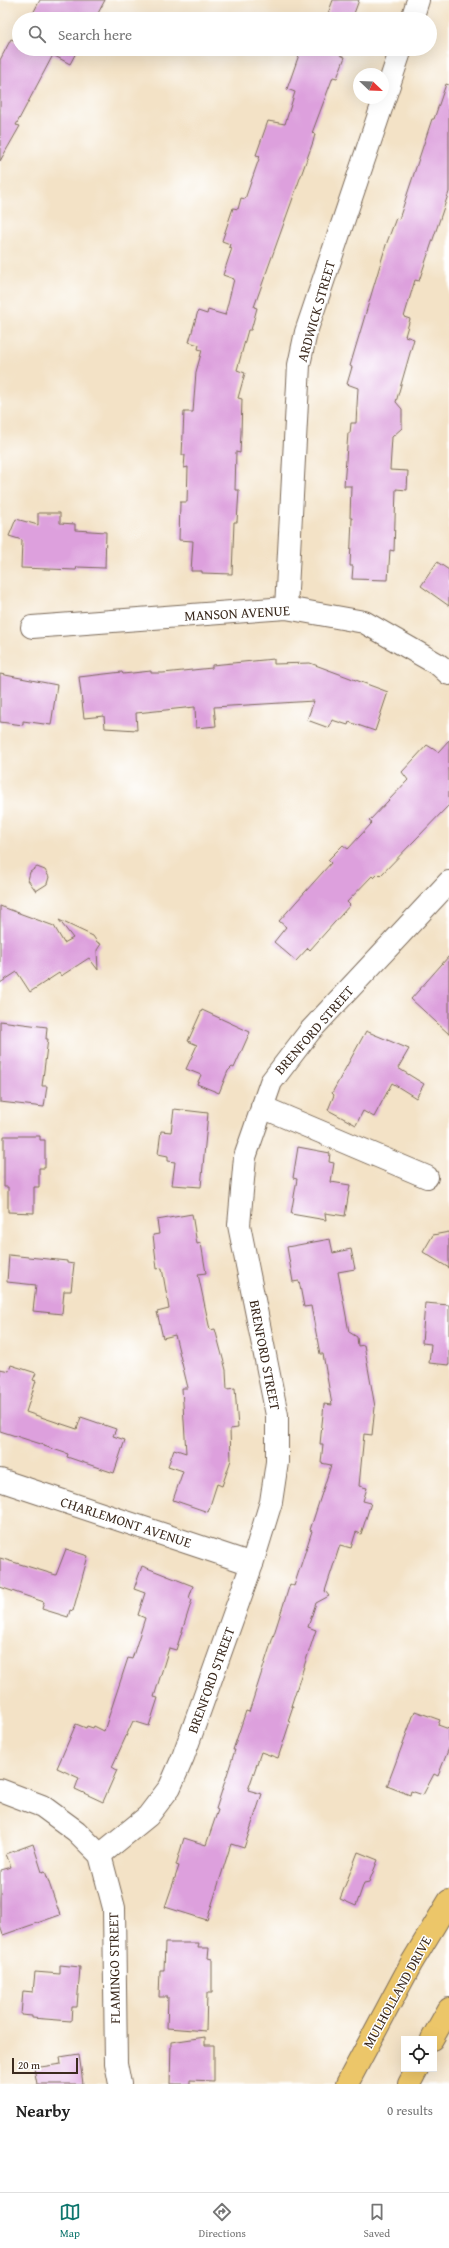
<!DOCTYPE html>
<style>
body{margin:0;font-family:"Gentium Book Plus",serif;background:#f2f2f2;color:#222}
.controls{position:absolute;right:12px;bottom:12px;display:grid;overflow:hidden;border-radius:0px;box-shadow:0 4px 16px #0002}
.controls button{width:36px;height:36px;display:grid;place-items:center;padding:0;border:0;border-bottom:1px solid #e0e0e0;background:#fff;color:#222;font:20px sans-serif}
.compass{position:absolute;left:353px;top:68px;width:36px;height:36px;border-radius:50%;background:#fff;box-shadow:0 4px 16px #0002;rotate:113deg}
.scale{position:absolute;left:12px;bottom:10px;width:66px;box-sizing:border-box;padding-left:4px;border:2px solid #3b2a1e;border-top:0;font-size:11px;line-height:14px;white-space:nowrap;color:#3b2a1e;-webkit-text-stroke:3px #fff;paint-order:stroke}
.list{margin:0;padding:0;list-style:none}
h2{display:flex;justify-content:space-between;align-items:center;height:52px;margin:0;padding:0 16px;font-size:17px}
h2 small{font-size:13px;font-weight:400;color:#767676}
.icon{flex:none;width:22px;height:22px;fill:none;stroke:currentColor;stroke-width:2;stroke-linecap:round;stroke-linejoin:round}
.map{position:relative;flex:none;width:449px;height:2084px;overflow:hidden}
.search{position:absolute;background:#fff;box-shadow:0 4px 16px #0002;left:12px;right:12px;top:12px;height:44px;display:flex;align-items:center;gap:10px;box-sizing:border-box;padding:0 14px;border-radius:22px;color:#767676;font-size:15px}
.sheet{height:108px;background:#fff}
nav{display:flex;justify-content:space-around;align-items:center;box-sizing:border-box;height:56px;border-top:1px solid #e0e0e0;background:#fff;font-size:11px;color:#767676}
nav a{display:grid;justify-items:center;gap:2px}
nav .on{color:#0f766e}
.map>svg:first-child{display:block}
</style>
<div class="map">
<svg width="449" height="2084" viewBox="0 0 449 2084">
<rect width="100%" height="100%" fill="#fff"/>
<filter id="ink" filterUnits="userSpaceOnUse"><feTurbulence type="fractalNoise" baseFrequency=".025" numOctaves="2"/><feDisplacementMap in="SourceGraphic" scale="8" xChannelSelector="R" yChannelSelector="G"/><feConvolveMatrix kernelMatrix="1 2 1 2 8 2 1 2 1" color-interpolation-filters="sRGB"/></filter>
<filter id="wash" filterUnits="userSpaceOnUse"><feTurbulence type="fractalNoise" baseFrequency=".012" numOctaves="4" result="noise"/><feDisplacementMap in="SourceGraphic" scale="16" xChannelSelector="R" yChannelSelector="G"/><feGaussianBlur stdDeviation="0.9" result="paint"/><feColorMatrix in="noise" values="0 0 0 0 0 0 0 0 0 0 0 0 0 0 0 0 0 1.4 0 .05"/><feComposite in="paint" operator="in"/></filter>
<g filter="url(#wash)">
<rect width="100%" height="100%" fill="#f3e2c6"/>
<g id="blocks">
<!-- building -->
<g fill="#dda0dd">
<path d="M40,0H105L95,19H30Z"/>
<path d="M333,0H359L352,19H326Z"/>
<path d="M11,39L18,42L19,40V49H78L70,64L53,55L16,125L20,126L0,161V60Z"/>
<path d="M301,49H342L340,55L345,57L337,78L333,77L312,133L315,134L313,142L254,307L257,308L251,330H248L237,370L245,373L238,398L242,399L241,433L240,453L236,452L235,490H239L237,522H234L232,574L202,573V571H191L193,541L179,540L180,502H187L188,467L184,468L185,455H182L184,412H193L196,372L202,350L198,349L199,345L189,342L198,311L207,314L208,310L225,315L234,279L223,275L232,248L229,247L230,244L222,241L233,208L238,209L241,198L245,199L260,156L256,155L268,121L285,124L295,92L287,89Z"/>
<path d="M446,84L449,85V192L419,281L415,280L404,317L410,319L405,336L414,339L396,402L402,409V428L392,437L390,470L408,471L407,490L396,489L394,551L390,550L388,580L352,579L353,566H350L352,518H350L351,486H344L348,433H350L351,423H356L358,388L347,384L352,367L350,366L386,245L396,218L399,219L432,119H434Z"/>
<path d="M38,513H60V523L75,524V530L106,532L105,568L77,567L76,570L21,568L22,540L9,536L16,519L38,525Z"/>
<path d="M437,562L449,570V606L421,586Z"/>
<path d="M274,659V664L310,663L388,692L375,731L349,722L348,725L332,720L329,728L307,720L314,701L214,707L216,726L196,728L195,707L136,713L137,730L105,728L104,716L84,718L79,677L122,672L123,674L151,671V673H163L212,668V665Z"/>
<path d="M0,674L57,685L51,725L23,721V725L0,722Z"/>
<path d="M449,740V805L380,876L378,874L374,878L372,876L347,902L350,905L310,950L308,948L296,961L274,942L286,927L279,921L331,863L328,860L343,845L348,849L372,823L369,821L408,780L402,772L427,745L438,752Z"/>
<path d="M37,867L45,870L49,877L47,884L36,891L28,880L30,872Z"/>
<path d="M0,906L54,926L64,943L73,938L59,920L93,936L97,942L101,944L97,950L98,970L89,958L61,976L59,973L30,992L17,972L0,983Z"/>
<path d="M449,956V1034L411,999Z"/>
<path d="M202,1010L250,1032L234,1068L232,1067L228,1071L219,1093L197,1084L201,1075L186,1069L197,1045L188,1041Z"/>
<path d="M0,1021L47,1027L46,1039H48L42,1086H47L44,1107L0,1102Z"/>
<path d="M366,1031L409,1049L398,1068L424,1084L416,1098L392,1083L374,1117L363,1111L356,1125L328,1110L334,1095L332,1093Z"/>
<path d="M174,1109L208,1113L201,1187L172,1185L175,1162L168,1161V1156L158,1154L161,1131L171,1132Z"/>
<path d="M4,1136H40V1140H45V1168H39V1187H34V1213L8,1212V1187H4Z"/>
<path d="M298,1147L330,1153L329,1162L334,1163L331,1182L350,1185L345,1216L325,1213L326,1220L291,1214L297,1179L293,1178Z"/>
<path d="M192,1214L197,1244L201,1243L206,1273L198,1274L210,1330L215,1329L226,1370L227,1389L235,1388L238,1428L230,1429L231,1460L222,1486L217,1484L208,1512L173,1500L183,1471L168,1466L174,1449L186,1453L182,1388H188L175,1335L163,1338L157,1312L169,1309L162,1268L157,1269L153,1235L159,1234L157,1220Z"/>
<path d="M449,1232V1268L423,1252L433,1235Z"/>
<path d="M330,1239L333,1253L351,1249L355,1269L338,1272L349,1332L357,1337L358,1346L364,1345L375,1407L372,1435L364,1434L359,1486L367,1488L363,1501L371,1503L361,1534L356,1532L351,1548L340,1545L325,1591L329,1596L316,1603L308,1627L316,1630L291,1706H293L288,1721L290,1722L278,1758L261,1752L248,1790L262,1794L244,1848L231,1844L207,1920L165,1907L179,1866L176,1865L184,1838L206,1845L218,1810L216,1809L235,1750H233L246,1711L249,1712L290,1584L294,1586L312,1531L310,1530L331,1465L321,1463L323,1444H320L324,1404L332,1405L323,1354H320L311,1306L304,1307L299,1281L293,1282L287,1247Z"/>
<path d="M9,1255L67,1261V1263L74,1264L71,1291H64L62,1314L33,1311L36,1285L7,1282Z"/>
<path d="M425,1303L449,1305V1365L429,1363L431,1344L422,1343Z"/>
<path d="M11,1365L36,1373L33,1380L36,1381L26,1412L77,1429L81,1417L116,1429L113,1436L125,1440L114,1473L67,1457L68,1454L44,1446V1445L0,1431V1369L9,1371Z"/>
<path d="M66,1549L88,1556L73,1611L70,1610L68,1617L42,1609L44,1602L0,1587V1558L56,1575Z"/>
<path d="M142,1566L193,1586L189,1598L192,1600L176,1650L169,1648L154,1697L158,1698L149,1726L133,1721L112,1767L117,1770L103,1802L75,1789L79,1778L57,1768L76,1724L86,1728L87,1726L93,1728L94,1726L104,1731L128,1658L132,1659L145,1618L138,1615L145,1593L134,1589Z"/>
<path d="M415,1711L440,1720L438,1725L449,1729V1748L438,1776L434,1774L423,1795L411,1791L410,1795L387,1786Z"/>
<path d="M33,1844L42,1872L45,1871L60,1915L3,1935L0,1926V1870L11,1867L6,1854Z"/>
<path d="M358,1852L378,1860L369,1882L364,1883L356,1906L340,1899Z"/>
<path d="M165,1943H199L198,1948H209L208,1958L212,1959V1993H207L206,2031L167,2028L168,1997H159L160,1970H164Z"/>
<path d="M60,1965L80,1967L77,2007H72L71,2021L32,2018V2016L21,2015L23,1991L33,1992L35,1972L60,1974Z"/>
<path d="M205,2037V2045H214V2081L190,2080V2084H170L171,2042Z"/>
<path d="M79,2054L83,2084H37L34,2068L61,2064L60,2057Z"/>
</g>
</g>
</g>
<g filter="url(#ink)">
<use href="#blocks" fill-opacity="0" stroke="#7b6a59" stroke-width="1"/>
<g fill="none" stroke-linecap="round" stroke-linejoin="round">
<!-- minor casing -->
<g stroke="#7b6a59" stroke-width="24">
<g id="minor">
<path d="M412,19L418,0"/>
<path d="M286,608L299,365L306,332L401,49"/>
<path d="M32,627L286,608L364,622L439,665L449,674"/>
<path d="M262,1107L427,1177"/>
<path d="M0,1480L252,1564"/>
<path d="M0,1790L42,1806L76,1831L100,1855L114,1908L116,2063L120,2084"/>
<path d="M100,1855L148,1816L170,1787L183,1757L252,1564L271,1502L277,1462V1415L239,1225L245,1157L271,1082L310,1031L449,882"/>
</g>
</g>
<!-- major casing -->
<g stroke="#7b6a59" stroke-width="24">
<g id="major">
<path d="M432,2039L449,2009"/>
<path d="M347,2084L411,1964L449,1901"/>
<path d="M409,2084L417,2069"/>
</g>
</g>
<!-- minor -->
<use href="#minor" stroke="#fff" stroke-width="22"/>
<!-- major -->
<use href="#major" stroke="#ecc669" stroke-width="22"/>
</g>
</g>
<g text-anchor="middle" dominant-baseline="central" stroke-width="3" stroke-linejoin="round" paint-order="stroke">
<!-- street labels -->
<g font-size="14" fill="#3b2a1e" stroke="#fff">
<text transform="translate(316 311) rotate(-74)">ARDWICK STREET</text>
<text transform="translate(237 613) rotate(-3)">MANSON AVENUE</text>
<text transform="translate(314 1030) rotate(-49)">BRENFORD STREET</text>
<text transform="translate(265 1355) rotate(79)">BRENFORD STREET</text>
<text transform="translate(126 1522) rotate(18)">CHARLEMONT AVENUE</text>
<text transform="translate(211 1680) rotate(-70)">BRENFORD STREET</text>
<text transform="translate(114 1968) rotate(-91)">FLAMINGO STREET</text>
<text transform="translate(397 1992) rotate(-61)">MULHOLLAND DRIVE</text>
</g>
</g>
</svg>
<div class="controls">
<button><svg class="icon" aria-label="locate" viewBox="0 0 24 24"><circle cx="12" cy="12" r="6"/><path d="M12 2v4M12 18v4M2 12h4M18 12h4"/></svg></button>
</div>
<svg class="compass" viewBox="-18 -18 36 36"><path d="M0-13l5 13h-10z" fill="#e53935"/><path d="M0 13l5-13h-10z" fill="#767676"/></svg>
<div class="scale">20 m</div>
<div class="search"><svg class="icon" aria-label="search" viewBox="0 0 24 24"><circle cx="10" cy="10" r="6"/><path d="M15 15l6 6"/></svg>Search here</div>
</div>
<section class="sheet">
<h2>Nearby<small>0 results</small></h2>
<ul class="list">
</ul>
</section>
<nav>
<a class="on"><svg class="icon" aria-label="map" viewBox="0 0 24 24"><path d="M3 6l6-2 6 2 6-2v14l-6 2-6-2-6 2zM9 4v14M15 6v14"/></svg>Map</a>
<a><svg class="icon" aria-label="directions" viewBox="0 0 24 24"><path d="M12 3l9 9-9 9-9-9zM9 14v-3h6M13 9l2 2-2 2"/></svg>Directions</a>
<a><svg class="icon" aria-label="saved" viewBox="0 0 24 24"><path d="M7 4h10v16l-5-4-5 4z"/></svg>Saved</a>
</nav>
